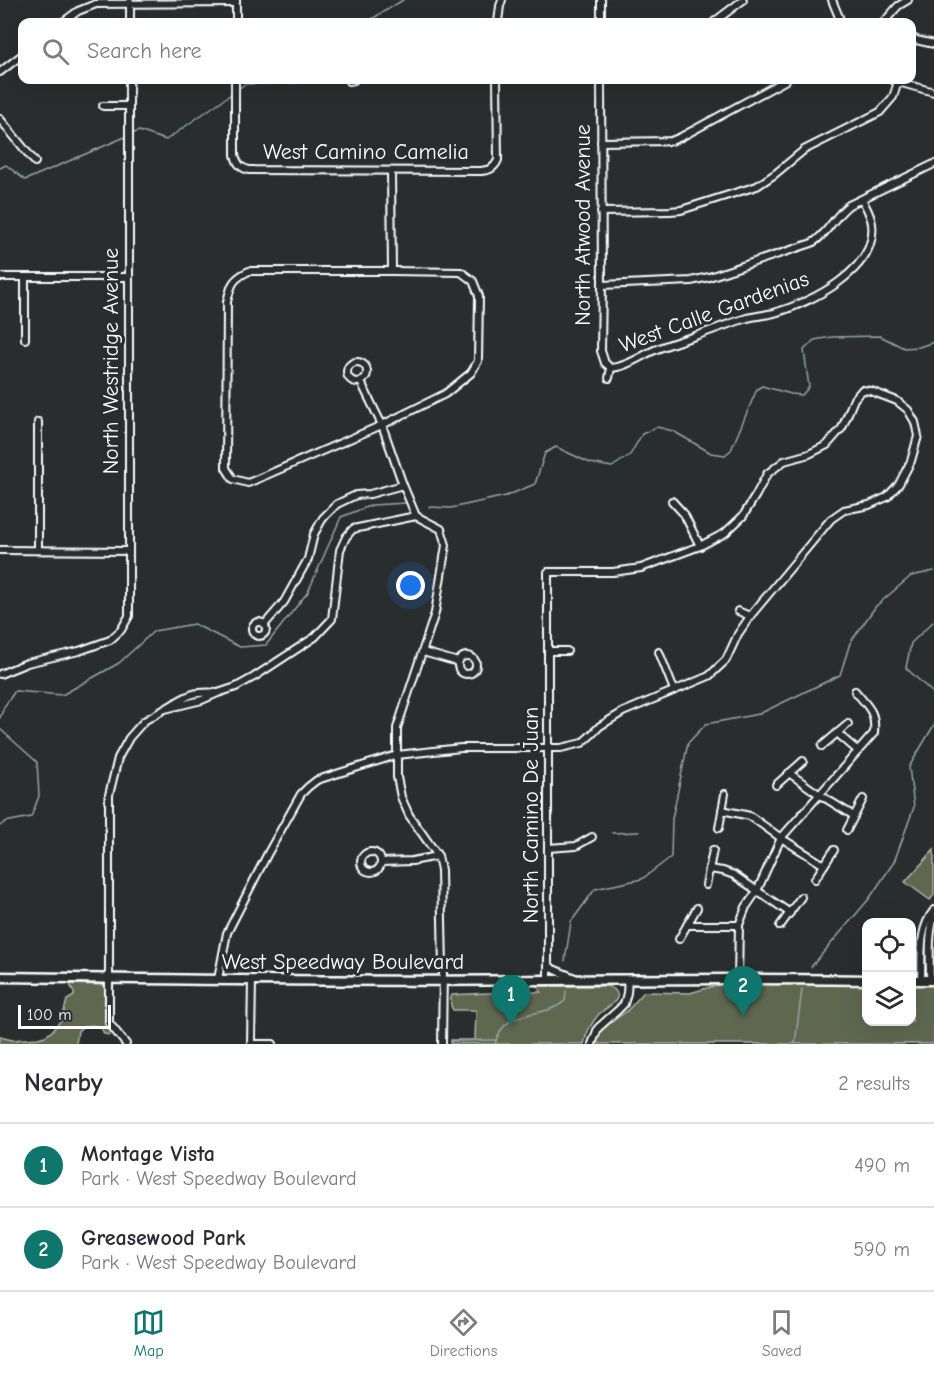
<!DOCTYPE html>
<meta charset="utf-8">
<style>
body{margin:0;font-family:"Comic Neue",sans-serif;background:#f7f7f7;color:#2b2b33}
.controls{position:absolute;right:18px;bottom:18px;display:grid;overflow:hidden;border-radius:12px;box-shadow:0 6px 24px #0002}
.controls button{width:54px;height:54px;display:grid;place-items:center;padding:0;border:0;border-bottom:2px solid #e1e1e2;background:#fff;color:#2b2b33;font:30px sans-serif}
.scale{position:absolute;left:18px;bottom:15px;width:93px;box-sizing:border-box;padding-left:6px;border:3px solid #fff;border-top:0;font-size:16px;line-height:21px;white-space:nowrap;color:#fff;-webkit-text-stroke:4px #2a2d2e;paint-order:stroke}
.you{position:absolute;left:411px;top:586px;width:21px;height:21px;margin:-15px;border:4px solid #fff;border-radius:50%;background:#1a73e8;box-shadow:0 0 0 9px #1a73e833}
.badge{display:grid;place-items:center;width:39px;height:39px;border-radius:50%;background:#0f766e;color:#fff;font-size:20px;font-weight:700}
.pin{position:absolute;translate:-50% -50px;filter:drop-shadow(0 2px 3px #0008)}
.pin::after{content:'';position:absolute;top:32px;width:21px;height:18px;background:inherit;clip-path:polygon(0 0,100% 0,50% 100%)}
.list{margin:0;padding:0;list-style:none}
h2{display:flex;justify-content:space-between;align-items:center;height:78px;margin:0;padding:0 24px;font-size:26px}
h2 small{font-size:20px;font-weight:400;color:#7c7c81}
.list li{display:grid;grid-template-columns:39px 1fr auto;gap:18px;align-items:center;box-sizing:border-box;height:84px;padding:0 24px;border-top:2px solid #e1e1e2}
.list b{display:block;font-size:22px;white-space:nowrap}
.list p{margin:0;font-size:20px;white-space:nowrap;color:#7c7c81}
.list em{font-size:20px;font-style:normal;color:#7c7c81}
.icon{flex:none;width:33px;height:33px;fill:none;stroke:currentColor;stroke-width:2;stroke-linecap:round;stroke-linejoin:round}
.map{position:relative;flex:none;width:934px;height:1044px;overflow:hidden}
.search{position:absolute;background:#fff;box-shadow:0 6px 24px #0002;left:18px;right:18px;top:18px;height:66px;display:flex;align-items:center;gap:15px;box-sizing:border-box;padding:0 21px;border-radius:12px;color:#7c7c81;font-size:22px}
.sheet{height:246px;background:#fff}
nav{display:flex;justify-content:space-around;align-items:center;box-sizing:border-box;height:84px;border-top:2px solid #e1e1e2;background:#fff;font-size:16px;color:#7c7c81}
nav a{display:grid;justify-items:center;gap:3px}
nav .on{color:#0f766e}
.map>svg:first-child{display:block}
</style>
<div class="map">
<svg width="934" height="1044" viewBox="0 0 934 1044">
<rect width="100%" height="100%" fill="#2a2d2e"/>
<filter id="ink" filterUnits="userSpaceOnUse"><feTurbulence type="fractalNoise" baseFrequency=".0167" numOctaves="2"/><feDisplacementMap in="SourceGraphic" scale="12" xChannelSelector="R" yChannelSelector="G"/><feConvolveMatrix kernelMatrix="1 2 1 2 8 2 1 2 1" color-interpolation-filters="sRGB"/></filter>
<g filter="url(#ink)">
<!-- green -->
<g fill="#5e6850" stroke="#aeb4a8" stroke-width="1.5">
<path d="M934,850V895L930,900L905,882Z"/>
<path d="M738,979L866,980V1022H912V980H934V1044H596L600,1030L627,1011L644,992L690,993Z"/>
<path d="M71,984L105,985C105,1001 102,1019 112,1031L110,1035L104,1034L101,1027C92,1024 84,1024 78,1031L76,1044H0V1037L12,1040L38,1038L45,1036L51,1032L62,1019L67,1000L74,996V993L70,985Z"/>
<path d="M537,986H606C612,987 619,991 617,998C614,1005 604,1009 599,1014C592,1022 586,1034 584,1044H451V1040H475L476,1010H453C450,1006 450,999 452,995L507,992H541Z"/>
</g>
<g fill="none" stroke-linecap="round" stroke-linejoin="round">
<!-- stream -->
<g stroke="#94a6a9" stroke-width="1.5">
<path d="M367,22L403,0"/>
<path d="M238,89L245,84L297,83L301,80"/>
<path d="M132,134L139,131L166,140L234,92"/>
<path d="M0,168L6,165L25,180L125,137"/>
<path d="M429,507L451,508L506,496L535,484L545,453L556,447L590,463L612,467L630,455L642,434L657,427L673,431L711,453L725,455L731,450L757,389L762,386L791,394L802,395L809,387L804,350L814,340L832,337L880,336L904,348L919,347L934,342"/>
<path d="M934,621L911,643L906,668L934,694"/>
<path d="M0,718L4,707L15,691L62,695L119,663L154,631L194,624L240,647L266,645L308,592L341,517L372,505L406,503"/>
<path d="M0,729L37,762L39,796L31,817L5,822L0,826"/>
<path d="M612,833L639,832"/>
<path d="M565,961L571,922L595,889L642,879L671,857L672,819L688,743L706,724L759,714L840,675L850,643L876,606L911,576L934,571"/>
<path d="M811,967L869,899L894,862L914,807L909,767L934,725"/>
<path d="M452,1041L496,1040"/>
<path d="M495,1044C505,1005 541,1021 565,1001L566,991"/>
<path d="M795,1044L802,989"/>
</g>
<!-- street casing -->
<g stroke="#fff" stroke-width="10">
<g id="street">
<path d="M601,0V22"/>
<path d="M832,0L841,22"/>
<path d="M63,22L78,11L96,4L236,3"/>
<path d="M130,22V2"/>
<path d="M236,22V0"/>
<path d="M498,22L500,6L502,0"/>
<path d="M714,22L743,0"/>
<path d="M884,22L898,6L908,0"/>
<path d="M912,37L916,40L934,44"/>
<path d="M0,72L22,55"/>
<path d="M235,80V155C237,163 240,168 249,170L481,171C489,170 494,169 498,160L497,80"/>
<path d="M601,80L602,285L601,351L605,363L611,368"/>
<path d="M893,80L898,82L934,92"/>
<path d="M349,81L354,80"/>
<path d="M103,106H129"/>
<path d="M0,119L35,162"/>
<path d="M601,142L671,141L681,137L786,80"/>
<path d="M391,171L392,271"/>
<path d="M601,212L670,211L681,210L757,186L775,174L804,150L880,112L893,97L898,82"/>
<path d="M249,271H392L461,272L473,281L479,296L478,361L471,373L445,394L382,425L248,483L233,479L226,468L227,302C231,285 232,279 249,271Z"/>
<path d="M0,277H129"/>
<path d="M25,277V339"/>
<path d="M602,285L691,281L709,277L812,243C828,234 834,216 849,205L934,164"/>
<circle cx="357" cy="372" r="10"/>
<path d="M611,368C627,367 642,355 657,349C669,344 683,340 695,336C713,330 730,323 747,318C756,316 765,315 774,313C810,303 878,270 872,224C871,215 866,207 862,199"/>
<path d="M609,378L611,368"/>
<path d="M361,382L382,425L403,485L416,516L441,529L446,545L435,613L397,728V777L401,797L409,815L438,856L441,870L443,969L442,1044"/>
<path d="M672,501L684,514L700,546"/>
<path d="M0,550L129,551"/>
<path d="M38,550V422"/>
<path d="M738,611L750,616"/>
<circle cx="259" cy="629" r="7"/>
<path d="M265,624L284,602L308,559L314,534L323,518L337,504L356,495L370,494L403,485"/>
<path d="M549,651H567"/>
<path d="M423,652L458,662"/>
<path d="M659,652L674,690"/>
<circle cx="467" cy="665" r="9"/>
<path d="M0,674L27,663L79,651L110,640L121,630L129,616V80"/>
<path d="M218,693C190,691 187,696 165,709L202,700L218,693L236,687L254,677L315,637L332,619L340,550L346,537L353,529L416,516"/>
<path d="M837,733L858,751"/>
<path d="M822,746L848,724"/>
<path d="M789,773L820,795L854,816"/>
<path d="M776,785L803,761"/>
<path d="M722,810L750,816L781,838L824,865"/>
<path d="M719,828L725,794"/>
<path d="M847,830L863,799"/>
<path d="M548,848L576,846L592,837"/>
<circle cx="371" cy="862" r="10"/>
<path d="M381,862L412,861L438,856"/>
<path d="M709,869L723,871L734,875L790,913"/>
<path d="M815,879L834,850"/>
<path d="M706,885L713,850"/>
<path d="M687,925H739"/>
<path d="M780,926L801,897"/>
<path d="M679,939L697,908"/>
<path d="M548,964L553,969L575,978"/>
<path d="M218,979L227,933L268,853L301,794L308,787L317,780L397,755L461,748H561L582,743L591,735L600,726L623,712L709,676L726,660L738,634L751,615L831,519L844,510L869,505L887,497L899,484L911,461L918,436L915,422L908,410L897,401L871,391L862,390"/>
<path d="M738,979L739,925L746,907L757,891L781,838L874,733C876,711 868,707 855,691"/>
<path d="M548,980V572H613L641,568L700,546L725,533L743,516L756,495L767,474L784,461L809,454L827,445L842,428L854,399L862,390"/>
<path d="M921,980C922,955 918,930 934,910"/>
<path d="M930,980C930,959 928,937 934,917"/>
<path d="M126,1044L109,1023V795L118,758L129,738L144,721L165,709"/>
<path d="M251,1044L252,980"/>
<path d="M251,1044H273"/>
<path d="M592,1044L598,1028L617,1011L624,1004L627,993L628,979"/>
</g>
</g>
<!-- secondary casing -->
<g stroke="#fff" stroke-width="13">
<g id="secondary">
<path d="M0,977C183,980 366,982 549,980C655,979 761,978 866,980"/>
<path d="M912,980H934"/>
</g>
</g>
<!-- street -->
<use href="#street" stroke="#2a2d2e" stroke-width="6"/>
<!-- secondary -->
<use href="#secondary" stroke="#2a2d2e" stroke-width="8"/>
</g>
</g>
<g text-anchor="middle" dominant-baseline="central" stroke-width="6" stroke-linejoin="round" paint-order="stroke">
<!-- street labels -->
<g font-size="22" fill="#fff" stroke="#2a2d2e">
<text x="366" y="152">West Camino Camelia</text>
<text transform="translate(583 225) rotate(-90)">North Atwood Avenue</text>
<text transform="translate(714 312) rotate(-20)">West Calle Gardenias</text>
<text transform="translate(111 361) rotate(-90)">North Westridge Avenue</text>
<text transform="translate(531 815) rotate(-90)">North Camino De Juan</text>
<text x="343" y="962">West Speedway Boulevard</text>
</g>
</g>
</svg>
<div class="controls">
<button><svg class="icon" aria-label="locate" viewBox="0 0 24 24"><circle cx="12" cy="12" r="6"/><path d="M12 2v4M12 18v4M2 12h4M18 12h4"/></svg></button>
<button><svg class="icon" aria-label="layers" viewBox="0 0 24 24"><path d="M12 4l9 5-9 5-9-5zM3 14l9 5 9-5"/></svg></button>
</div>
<div class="scale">100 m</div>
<div class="you"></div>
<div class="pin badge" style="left:511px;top:1025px">1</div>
<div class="pin badge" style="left:743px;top:1016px">2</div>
<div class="search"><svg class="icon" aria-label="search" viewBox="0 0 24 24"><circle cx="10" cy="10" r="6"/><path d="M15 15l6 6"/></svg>Search here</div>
</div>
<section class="sheet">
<h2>Nearby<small>2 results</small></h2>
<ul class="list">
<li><span class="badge">1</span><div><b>Montage Vista</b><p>Park · West Speedway Boulevard</p></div><em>490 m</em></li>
<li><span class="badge">2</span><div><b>Greasewood Park</b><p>Park · West Speedway Boulevard</p></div><em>590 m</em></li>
</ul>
</section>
<nav>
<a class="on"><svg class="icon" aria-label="map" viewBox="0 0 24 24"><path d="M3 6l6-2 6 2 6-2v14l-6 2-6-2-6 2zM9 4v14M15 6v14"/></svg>Map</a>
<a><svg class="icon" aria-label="directions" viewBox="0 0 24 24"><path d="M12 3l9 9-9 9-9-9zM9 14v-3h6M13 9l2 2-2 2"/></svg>Directions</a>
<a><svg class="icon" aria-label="saved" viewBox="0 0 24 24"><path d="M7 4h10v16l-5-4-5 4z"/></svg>Saved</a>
</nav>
